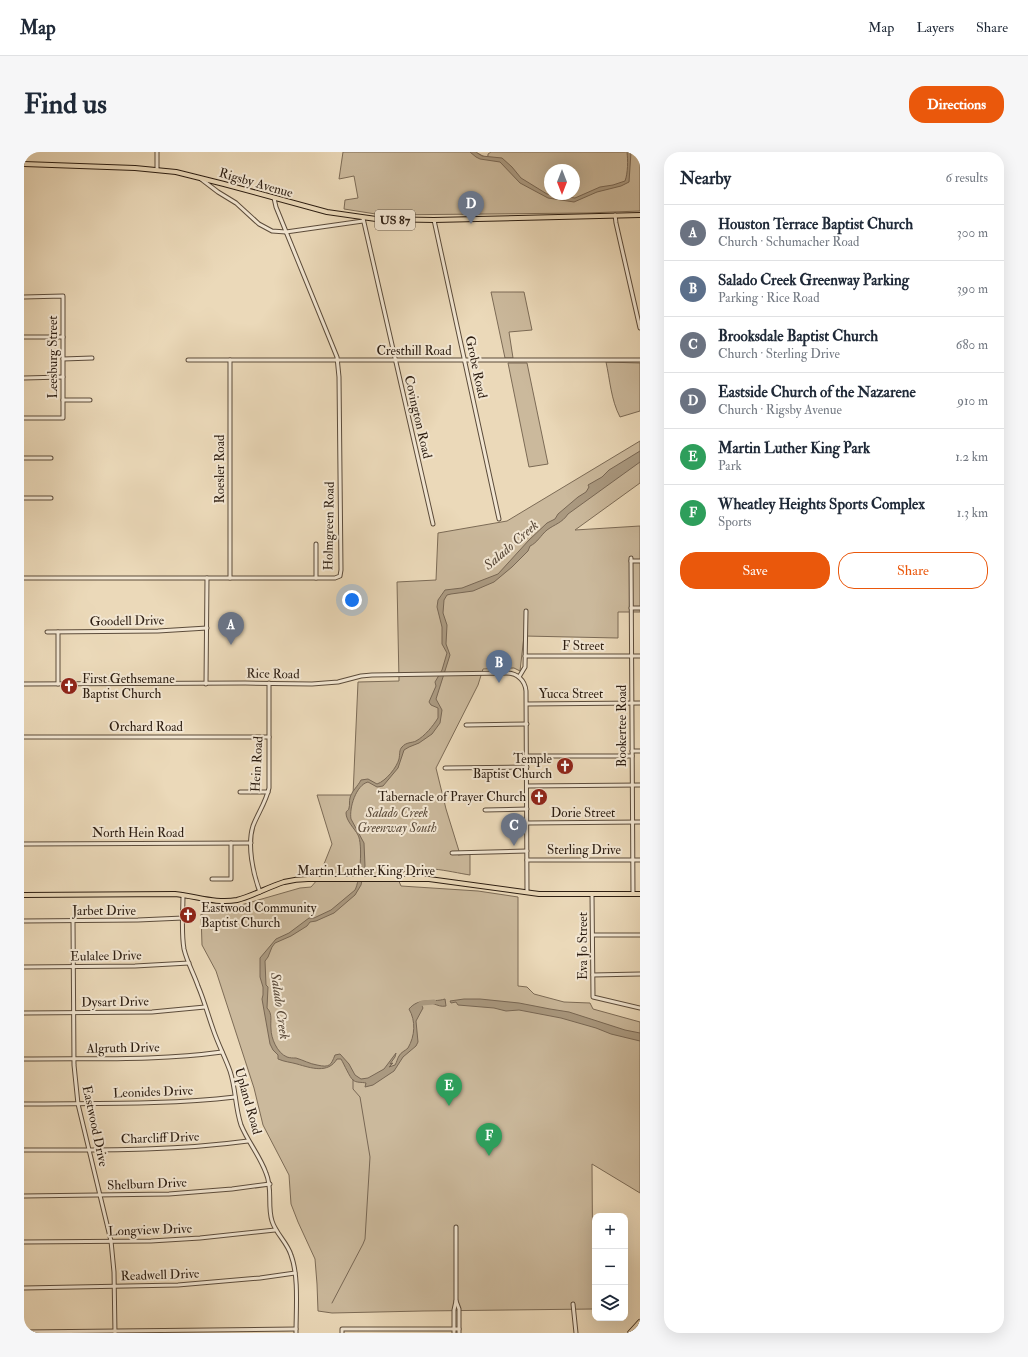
<!DOCTYPE html>
<meta charset="utf-8">
<style>
body{margin:0;font-family:"IM FELL Double Pica",serif;background:#f6f6f7;color:#1f2937}
.controls{position:absolute;right:12px;bottom:12px;display:grid;overflow:hidden;border-radius:8px;box-shadow:0 4px 16px #0002}
.controls button{width:36px;height:36px;display:grid;place-items:center;padding:0;border:0;border-bottom:1px solid #e0e1e3;background:#fff;color:#1f2937;font:20px sans-serif}
.compass{position:absolute;left:520px;top:12px;width:36px;height:36px;border-radius:50%;background:#fff;box-shadow:0 4px 16px #0002;rotate:180deg}
.you{position:absolute;left:328px;top:448px;width:14px;height:14px;margin:-10px;border:3px solid #fff;border-radius:50%;background:#1a73e8;box-shadow:0 0 0 6px #1a73e833}
.badge{display:grid;place-items:center;width:26px;height:26px;border-radius:50%;background:#ea580c;color:#fff;font-size:13px;font-weight:700}
.pin{position:absolute;translate:-50% -33px;filter:drop-shadow(0 1px 2px #0008)}
.pin::after{content:'';position:absolute;top:21px;width:14px;height:12px;background:inherit;clip-path:polygon(0 0,100% 0,50% 100%)}
.list{margin:0;padding:0;list-style:none}
h2{display:flex;justify-content:space-between;align-items:center;height:52px;margin:0;padding:0 16px;font-size:17px}
h2 small{font-size:13px;font-weight:400;color:#747a83}
.list li{display:grid;grid-template-columns:26px 1fr auto;gap:12px;align-items:center;box-sizing:border-box;height:56px;padding:0 16px;border-top:1px solid #e0e1e3}
.list b{display:block;font-size:15px;white-space:nowrap}
.list p{margin:0;font-size:13px;white-space:nowrap;color:#747a83}
.list em{font-size:13px;font-style:normal;color:#747a83}
.actions{display:flex;gap:8px;padding:12px 16px}
.actions a{flex:1;padding:9px 0;border:1px solid #ea580c;border-radius:16px;text-align:center;font-size:14px;color:#ea580c}
.actions .main{background:#ea580c;color:#fff}
.icon{flex:none;width:22px;height:22px;fill:none;stroke:currentColor;stroke-width:2;stroke-linecap:round;stroke-linejoin:round}
.map{position:relative;flex:none;width:616px;height:1181px;overflow:hidden;border-radius:16px}
header{display:flex;align-items:center;gap:24px;box-sizing:border-box;height:56px;padding:0 20px;background:#fff;border-bottom:1px solid #e0e1e3}
header strong{font-size:19px}
nav{display:flex;gap:22px;margin-inline-start:auto;font-size:14px}
.intro{display:flex;align-items:center;justify-content:space-between;box-sizing:border-box;height:96px;padding:0 24px}
h1{margin:0;font-size:28px}
.button{padding:10px 18px;border-radius:16px;background:#ea580c;color:#fff;font-size:14px;font-weight:700}
main{display:flex;gap:24px;padding:0 24px}
aside{flex:1;background:#fff;border-radius:16px;box-shadow:0 4px 16px #0002}
.map>svg:first-child{display:block}
</style>
<header>
<strong>Map</strong>
<nav><a>Map</a><a>Layers</a><a>Share</a></nav>
</header>
<div class="intro"><h1>Find us</h1><a class="button">Directions</a></div>
<main>
<div class="map">
<svg width="616" height="1181" viewBox="0 0 616 1181">
<rect width="100%" height="100%" fill="#ebd9b9"/>
<filter id="stains"><feTurbulence type="fractalNoise" baseFrequency=".005" numOctaves="4"/><feColorMatrix values="0 0 0 0 .2 0 0 0 0 .09 0 0 0 0 .02 0 0 0 .5 -.17"/></filter>
<radialGradient id="worn" r=".72"><stop offset=".6" stop-color="#630" stop-opacity="0"/><stop offset="1" stop-color="#630" stop-opacity=".3"/></radialGradient>
<!-- green -->
<g fill="#cbb99c" stroke="#7c6b56" fill-rule="evenodd">
<path d="M319,0H451L461,5L464,4V2L467,0H616V59L563,61L358,63L320,57L321,48L334,46L330,24L315,27ZM526,18H550V42H526Z"/>
<path d="M467,140H500L508,178L485,180L489,206H481Z"/>
<path d="M582,210L616,211V259L596,265C587,248 586,228 582,210Z"/>
<path d="M484,211H503L524,312L505,315Z"/>
<path d="M616,289V331L551,378L616,374V460H594V486L500,484L496,519L490,516L459,517L454,533L412,616L422,657L435,699L434,703L446,702V723C426,720 392,710 374,723V727L377,734L454,739L494,745V834L503,835L510,842L540,850L566,851L569,857L616,870V1041L568,1012L569,1157L399,1159L308,1161L294,1159L293,1132L291,1107L274,1070L267,1052L265,1023L239,973L230,936L192,819L178,793L177,762H179L178,754L193,755H210L276,736L287,735L294,727L308,692L293,643H329L334,530L375,529L373,430L412,428L414,381L483,369Z"/>
</g>
<!-- water -->
<g fill="#aa9980" stroke="#786754">
<path d="M446,0H452L458,4L478,6L488,15L497,26L523,42L536,44L551,46L576,35L589,33L601,29C604,21 604,8 603,0H607L605,30L597,34L573,40L550,50L524,46L496,31L476,10L456,7L452,5Z"/>
<path d="M616,299V310L544,362C538,371 531,372 523,378C517,383 513,391 506,394L504,399L488,415L470,430L449,439L427,442L423,443L420,448L419,461L423,473L422,492L426,503L412,547L418,558L416,571L408,582L395,591L385,595L380,598L374,616L359,634L353,635L344,630C332,633 325,656 327,667L340,691L341,714L337,733L331,743L310,761L292,769L286,770L283,774L267,784L251,791L248,795L244,805L241,809L242,833L244,835L243,856C249,862 246,869 247,877C247,886 253,901 263,905C266,906 269,906 272,906C279,908 286,912 293,913C306,916 307,913 311,903L316,902L325,912L331,923L337,927L344,926L360,917L372,901L371,905L366,912L369,911L365,915L371,913C373,910 373,907 375,904C377,900 381,899 384,896C391,884 392,869 385,857C395,845 408,851 421,847L422,854C413,856 407,847 397,852L399,856L392,869L394,890L392,894L379,905L370,919L349,933L341,935L342,931C338,930 332,931 329,928C326,926 320,912 317,907H313C304,922 287,916 273,912C266,910 261,910 254,907V903L249,898L246,892L238,847L239,843V835L236,825V806L252,787L265,781L285,766H290L307,758L331,738C336,729 339,692 334,683C331,677 322,669 322,661C323,657 324,660 325,656C326,653 325,649 326,646C327,640 334,634 337,628L344,627L353,632C362,629 373,615 375,607C376,602 375,598 378,595C382,590 388,591 392,589C401,584 409,574 414,566V556L407,553L405,550L412,534L411,530L418,518L423,501L418,492V475L413,455L414,448L421,438L438,436L474,422L505,388L523,371L531,367L534,362L554,345L562,340L565,335L564,333L578,325L585,318Z"/>
<path d="M440,847H456L495,851L526,857L545,860L601,878L616,881V889L587,882L572,876L537,866L495,858L482,859L470,856L434,853L432,850L427,851L426,849Z"/>
</g>
<g fill="none" stroke-linecap="round" stroke-linejoin="round">
<!-- stream -->
<path stroke="#786754" stroke-width="1" d="M308,1151L339,1092L341,1087L346,1005L336,945L329,937V928"/>
<!-- river -->
<path stroke="#aa9980" stroke-width="5" d="M394,854L398,851L410,850"/>
<!-- minor casing -->
<g stroke="#5c4c3b" stroke-width="5">
<g id="minor">
<path d="M133,18V0"/>
<path d="M177,27L194,40L212,51L235,72L248,79L262,80L339,69"/>
<path d="M591,63L592,71L616,176"/>
<path d="M339,66L409,372"/>
<path d="M410,68L475,367"/>
<path d="M0,145L39,144V266H0"/>
<path d="M0,185H39"/>
<path d="M39,207L68,206"/>
<path d="M164,208H616"/>
<path d="M0,226L39,225"/>
<path d="M39,248H66"/>
<path d="M0,306H27"/>
<path d="M0,346H27"/>
<path d="M607,406L609,742"/>
<path d="M607,409H616"/>
<path d="M0,426H311L316,424L317,418L315,225L313,205L252,55L250,46"/>
<path d="M206,426V208"/>
<path d="M292,426V392"/>
<path d="M607,456H616"/>
<path d="M23,480L134,479L183,476"/>
<path d="M501,504H616"/>
<path d="M495,525L501,515L502,459"/>
<path d="M0,532L221,531L288,532L314,530L337,524L348,523L482,521C493,521 501,528 502,539L503,740"/>
<path d="M34,532V480"/>
<path d="M182,532L183,426"/>
<path d="M503,552L616,551"/>
<path d="M442,573L503,572"/>
<path d="M0,585H245"/>
<path d="M608,599H616"/>
<path d="M503,604H608"/>
<path d="M421,616L503,615"/>
<path d="M503,634L616,633"/>
<path d="M216,640H244"/>
<path d="M461,658L503,657"/>
<path d="M503,671L616,670"/>
<path d="M0,692L227,691"/>
<path d="M428,701L503,699"/>
<path d="M503,708H616"/>
<path d="M188,727H207V691"/>
<path d="M236,740C229,722 223,693 229,674C234,661 242,650 245,636V531"/>
<path d="M568,742L569,845L616,856"/>
<path d="M159,743C159,761 157,780 160,797C163,810 170,822 174,834C180,848 184,863 189,877C194,892 201,905 206,919C212,937 211,955 217,973C224,990 236,1004 242,1021C249,1037 243,1053 248,1069C252,1082 263,1090 267,1103C275,1124 272,1158 272,1181"/>
<path d="M0,769L114,768L159,766"/>
<path d="M49,769L50,913L54,952L87,1089L90,1120L91,1181"/>
<path d="M569,783H616"/>
<path d="M0,815L111,814L165,811"/>
<path d="M569,823L616,822"/>
<path d="M0,861L128,860L181,855"/>
<path d="M0,907C66,906 133,909 198,900"/>
<path d="M0,952C71,951 141,953 211,945"/>
<path d="M0,998C75,998 150,999 224,989"/>
<path d="M0,1044L145,1042L208,1037L246,1032"/>
<path d="M432,1075V1149L435,1157V1181"/>
<path d="M0,1090L127,1089L176,1086L251,1078"/>
<path d="M0,1136L154,1133L236,1126L271,1121"/>
<path d="M549,1152L552,1181"/>
<path d="M0,1180L272,1177"/>
<path d="M318,1181V1177H435"/>
<path d="M430,1181V1158L432,1149"/>
</g>
</g>
<!-- major casing -->
<g stroke="#2c1d11" stroke-width="6">
<g id="major">
<path d="M0,12L111,16L152,20L200,32L303,60L352,67L410,68L616,63"/>
<path d="M0,743L151,742C172,744 192,752 213,748C229,744 244,735 260,730C268,728 276,727 284,727H405L515,742H616"/>
</g>
</g>
<!-- highway casing -->
<g stroke="#2c1d11" stroke-width="6">
<path id="highway" d="M606,1181L616,1170"/>
</g>
<!-- minor -->
<use href="#minor" stroke="#f2e6d2" stroke-width="3"/>
<!-- major -->
<use href="#major" stroke="#ebd9b9" stroke-width="4"/>
<!-- highway -->
<use href="#highway" stroke="#ebd9b9" stroke-width="4.5"/>
</g>
<!-- icons -->
<defs>
<g id="church-disc" transform="scale(0.9)"><circle r="9.5" fill="#8f2418" stroke="#f2e6d2"/><path d="M-1.2-6h2.4v3.5h3.3v2.4h-3.3V6h-2.4V-.1h-3.3v-2.4h3.3Z" fill="#fff"/></g>
</defs>
<g fill-rule="evenodd">
<use href="#church-disc" x="45" y="534"/>
<use href="#church-disc" x="541" y="614"/>
<use href="#church-disc" x="515" y="645"/>
<use href="#church-disc" x="164" y="763"/>
</g>
<g text-anchor="middle" dominant-baseline="central" stroke-width="4" stroke-linejoin="round" paint-order="stroke">
<!-- shield labels -->
<rect fill="#f2e6d2" stroke="#67594b" stroke-width="1" x="351" y="58" width="40" height="20" rx="3"/>
<g font-size="12" font-weight="bold" fill="#2c1d11">
<text x="371" y="68">US 87</text>
</g>
<!-- street labels -->
<g font-size="13" fill="#2c1d11" stroke="#f2e6d2">
<text transform="translate(232 31) rotate(16)">Rigsby Avenue</text>
<text x="390" y="199">Cresthill Road</text>
<text transform="translate(29 205) rotate(-90)">Leesburg Street</text>
<text transform="translate(452 215) rotate(78)">Grobe Road</text>
<text transform="translate(394 265) rotate(77)">Covington Road</text>
<text transform="translate(196 317) rotate(-90)">Roesler Road</text>
<text transform="translate(305 374) rotate(-89)">Holmgreen Road</text>
<text transform="translate(103 469) rotate(-1)">Goodell Drive</text>
<text x="559" y="494">F Street</text>
<text transform="translate(249 522) rotate(1)">Rice Road</text>
<text x="547" y="542">Yucca Street</text>
<text transform="translate(598 574) rotate(-90)">Bookertee Road</text>
<text x="122" y="575">Orchard Road</text>
<text transform="translate(233 612) rotate(-87)">Hein Road</text>
<text x="559" y="661">Dorie Street</text>
<text x="114" y="681">North Hein Road</text>
<text x="560" y="698">Sterling Drive</text>
<text x="342" y="719">Martin Luther King Drive</text>
<text x="80" y="759">Jarbet Drive</text>
<text transform="translate(559 794) rotate(-90)">Eva Jo Street</text>
<text transform="translate(82 804) rotate(-1)">Eulalee Drive</text>
<text transform="translate(91 850) rotate(-1)">Dysart Drive</text>
<text transform="translate(99 896) rotate(-1)">Algruth Drive</text>
<text transform="translate(129 940) rotate(-2)">Leonides Drive</text>
<text transform="translate(224 949) rotate(74)">Upland Road</text>
<text transform="translate(71 974) rotate(78)">Eastwood Drive</text>
<text transform="translate(136 986) rotate(-2)">Charcliff Drive</text>
<text transform="translate(123 1032) rotate(-2)">Shelburn Drive</text>
<text transform="translate(126 1078) rotate(-2)">Longview Drive</text>
<text transform="translate(136 1123) rotate(-2)">Readwell Drive</text>
</g>
<!-- poi labels -->
<g font-size="13" fill="#2c1d11" stroke="#f2e6d2" text-anchor="start">
<text x="58" y="527">First Gethsemane<tspan x="58" dy="15">Baptist Church</tspan></text>
<text x="528" y="607" text-anchor="end">Temple<tspan x="528" dy="15">Baptist Church</tspan></text>
<text x="502" y="645" text-anchor="end">Tabernacle of Prayer Church</text>
<text x="177" y="756">Eastwood Community<tspan x="177" dy="15">Baptist Church</tspan></text>
</g>
<!-- park labels -->
<g font-size="13" font-style="italic" fill="#5c4c3b" stroke="#f2e6d2">
<text x="373" y="661">Salado Creek<tspan x="373" dy="15">Greenway South</tspan></text>
</g>
<!-- water labels -->
<g font-size="14" font-style="italic" fill="#584838" stroke="#f2e6d2">
<text transform="translate(487 393) rotate(-41)">Salado Creek</text>
<text transform="translate(256 854) rotate(82)">Salado Creek</text>
</g>
</g>
<rect width="100%" height="100%" filter="url(#stains)"/>
<rect width="100%" height="100%" fill="url(#worn)"/>
</svg>
<div class="controls">
<button>+</button>
<button>−</button>
<button><svg class="icon" aria-label="layers" viewBox="0 0 24 24"><path d="M12 4l9 5-9 5-9-5zM3 14l9 5 9-5"/></svg></button>
</div>
<svg class="compass" viewBox="-18 -18 36 36"><path d="M0-13l5 13h-10z" fill="#e53935"/><path d="M0 13l5-13h-10z" fill="#747a83"/></svg>
<div class="you"></div>
<div class="pin badge" style="left:207px;top:493px;background:#6b7280">A</div>
<div class="pin badge" style="left:475px;top:531px;background:#5c6f8a">B</div>
<div class="pin badge" style="left:490px;top:694px;background:#6b7280">C</div>
<div class="pin badge" style="left:447px;top:72px;background:#6b7280">D</div>
<div class="pin badge" style="left:425px;top:954px;background:#2e9e5b">E</div>
<div class="pin badge" style="left:465px;top:1004px;background:#2e9e5b">F</div>
</div>
<aside>
<h2>Nearby<small>6 results</small></h2>
<ul class="list">
<li><span class="badge" style="background:#6b7280">A</span><div><b>Houston Terrace Baptist Church</b><p>Church · Schumacher Road</p></div><em>300 m</em></li>
<li><span class="badge" style="background:#5c6f8a">B</span><div><b>Salado Creek Greenway Parking</b><p>Parking · Rice Road</p></div><em>390 m</em></li>
<li><span class="badge" style="background:#6b7280">C</span><div><b>Brooksdale Baptist Church</b><p>Church · Sterling Drive</p></div><em>680 m</em></li>
<li><span class="badge" style="background:#6b7280">D</span><div><b>Eastside Church of the Nazarene</b><p>Church · Rigsby Avenue</p></div><em>910 m</em></li>
<li><span class="badge" style="background:#2e9e5b">E</span><div><b>Martin Luther King Park</b><p>Park</p></div><em>1.2 km</em></li>
<li><span class="badge" style="background:#2e9e5b">F</span><div><b>Wheatley Heights Sports Complex</b><p>Sports</p></div><em>1.3 km</em></li>
</ul>
<div class="actions"><a class="main">Save</a><a>Share</a></div>
</aside>
</main>
